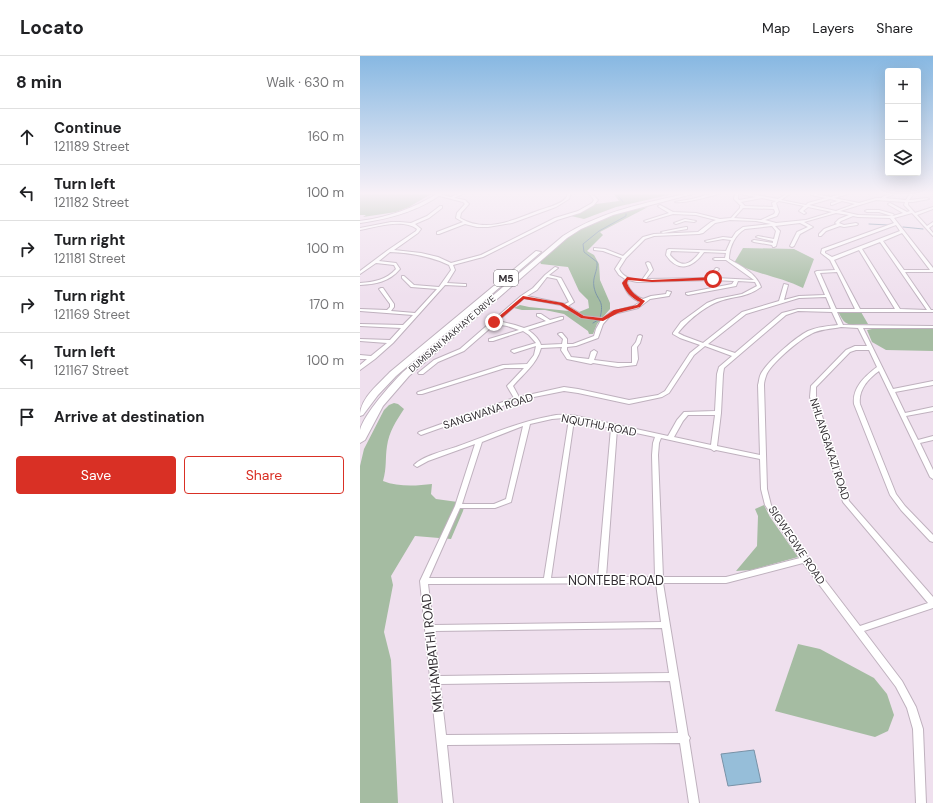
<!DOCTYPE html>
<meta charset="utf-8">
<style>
body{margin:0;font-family:"DM Sans",sans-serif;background:#f2f2f2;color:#202124}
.controls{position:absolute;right:12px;top:12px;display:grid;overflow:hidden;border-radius:4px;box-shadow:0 4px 16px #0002}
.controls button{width:36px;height:36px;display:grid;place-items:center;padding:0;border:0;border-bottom:1px solid #e0e0e0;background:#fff;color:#202124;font:20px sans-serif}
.stop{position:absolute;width:12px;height:12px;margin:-9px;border:3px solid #d93025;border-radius:50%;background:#fff}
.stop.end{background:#d93025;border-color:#fff;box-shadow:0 1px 4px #0008}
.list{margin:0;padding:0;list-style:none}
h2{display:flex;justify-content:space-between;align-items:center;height:52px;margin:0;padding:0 16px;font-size:17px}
h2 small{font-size:13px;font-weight:400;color:#757577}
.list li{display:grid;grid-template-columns:26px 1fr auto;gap:12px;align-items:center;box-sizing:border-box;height:56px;padding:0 16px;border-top:1px solid #e0e0e0}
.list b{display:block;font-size:15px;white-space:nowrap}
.list p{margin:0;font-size:13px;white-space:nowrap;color:#757577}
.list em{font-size:13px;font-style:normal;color:#757577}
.actions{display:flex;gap:8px;padding:12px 16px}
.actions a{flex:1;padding:9px 0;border:1px solid #d93025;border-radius:4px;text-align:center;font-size:14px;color:#d93025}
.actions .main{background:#d93025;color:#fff}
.icon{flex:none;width:22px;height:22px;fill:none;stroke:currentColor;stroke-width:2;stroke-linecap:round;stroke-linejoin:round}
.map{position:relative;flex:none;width:573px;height:747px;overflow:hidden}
header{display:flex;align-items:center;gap:24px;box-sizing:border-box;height:56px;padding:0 20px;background:#fff;border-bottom:1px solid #e0e0e0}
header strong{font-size:19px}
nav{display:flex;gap:22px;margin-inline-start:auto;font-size:14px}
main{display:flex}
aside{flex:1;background:#fff}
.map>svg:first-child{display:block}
</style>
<header>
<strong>Locato</strong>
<nav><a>Map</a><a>Layers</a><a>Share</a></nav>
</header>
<main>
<aside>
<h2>8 min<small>Walk · 630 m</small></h2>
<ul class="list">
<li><svg class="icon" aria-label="ahead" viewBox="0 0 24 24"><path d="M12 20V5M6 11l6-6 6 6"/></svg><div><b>Continue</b><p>121189 Street</p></div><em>160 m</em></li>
<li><svg class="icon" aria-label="left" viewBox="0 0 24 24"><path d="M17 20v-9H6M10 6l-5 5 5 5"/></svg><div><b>Turn left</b><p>121182 Street</p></div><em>100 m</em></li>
<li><svg class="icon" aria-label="right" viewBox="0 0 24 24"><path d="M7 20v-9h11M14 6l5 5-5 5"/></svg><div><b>Turn right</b><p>121181 Street</p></div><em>100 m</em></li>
<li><svg class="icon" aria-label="right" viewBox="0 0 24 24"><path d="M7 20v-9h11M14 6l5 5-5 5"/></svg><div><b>Turn right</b><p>121169 Street</p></div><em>170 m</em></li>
<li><svg class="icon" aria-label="left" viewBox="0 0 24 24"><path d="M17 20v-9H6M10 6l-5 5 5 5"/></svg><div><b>Turn left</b><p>121167 Street</p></div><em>100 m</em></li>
<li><svg class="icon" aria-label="arrive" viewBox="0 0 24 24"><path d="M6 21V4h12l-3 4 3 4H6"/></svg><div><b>Arrive at destination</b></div></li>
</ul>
<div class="actions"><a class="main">Save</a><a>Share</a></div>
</aside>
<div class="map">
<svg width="573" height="747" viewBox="0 0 573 747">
<rect width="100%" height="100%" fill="#efe0ee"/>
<!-- green -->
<g fill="#a5bca2">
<path d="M0,137H73L49,151L36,156L3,161L6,159H0Z"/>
<path d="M253,137H271L273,138L317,137L256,151L224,163L211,160L236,148L259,145Z"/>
<path d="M288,151L240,176L243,179L227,195L234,199L239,208L240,224L250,247V253L237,268L233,278H229L228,275L204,258L185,254H162L154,252L160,249L169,251L219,256L229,252L228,244L219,235L208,211L181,208L180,206C190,196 201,186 213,178C235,163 261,156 288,151Z"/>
<path d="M383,192L434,193L454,203L443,232C421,221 396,218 374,207Z"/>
<path d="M478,255L501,256L508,268C490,268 486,273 478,255Z"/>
<path d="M512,273H573V295L526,294L512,286L507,274Z"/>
<path d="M34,347L38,348L44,353C36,365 29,376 27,390C25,403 27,411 23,425C38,431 56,430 72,428L71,438L76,443L105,447L103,455L91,483L55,480L31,520L33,529L24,576L31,604L38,747H0V410L4,393L24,354L29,349Z"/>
<path d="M404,449L410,461L438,501L391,514L376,515L397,490L398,460L395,453Z"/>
<path d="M438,588L460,593L514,622L527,638L534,659L528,675L515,681L415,655Z"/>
</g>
<!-- water -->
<path fill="#96bed9" stroke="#7892a7" d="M394,694L401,726L368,730L361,698Z"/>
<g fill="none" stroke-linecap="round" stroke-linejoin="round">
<!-- stream -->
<g stroke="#7892a7" stroke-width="1">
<path d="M256,137L263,146"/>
<path d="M509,168L528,169"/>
<path d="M543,171L563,173"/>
<path d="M240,262C245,243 237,246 234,231C232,221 238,215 237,206L224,196L223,188L239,175L266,160V158"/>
<path d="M233,267L238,264"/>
</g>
<!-- minor casing -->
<g stroke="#bfb1be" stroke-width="2">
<g id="minor">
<path d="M100,137H104L94,142L105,144L109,148L101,157L100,162C109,167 116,169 126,169C145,169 163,160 180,154C188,151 200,149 206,142C207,141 207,139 208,137H211L209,143L196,151L152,167L128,171H117L105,168L79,178H77V176L103,166L96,162L97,157L105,148L103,146L76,139L78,138L91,141Z"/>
<path d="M229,137H231L238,144L234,149L220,157L197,164L123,201L93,209L95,214L87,227L104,228H106V230L85,229L33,287L15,303L0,314V309L7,303H0V299L11,300L27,287L0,285V283L30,284L41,272L0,270V268L43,269L53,259L0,255V253L27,254L30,251V248L19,233L21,232H23L34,248V251L31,255L55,257L77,233L51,231L42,222V220H44L54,229L79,231L91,214L89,209C70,200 51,197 30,196L19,205L36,207L40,213C29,226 16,228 0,229V227C14,226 26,224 36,213L34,209L16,207L0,218V215L28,194L56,175L57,173C43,162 16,171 0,174V172L31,166H40L51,167L67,160L80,150H82V152L69,162L55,168L61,173L58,177L34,194L61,197L78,201L91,207L121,199L195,162L218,155L232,147L234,144Z"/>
<path d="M354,137H361C352,140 323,148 315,146L332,143Z"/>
<path d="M375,137H378V143L379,144L396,141L381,138V137H385L418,143L428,137H431L421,144L446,149L448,147L466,142L451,139V137H452L470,141L485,137H488V138L474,142L499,147L516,142H522V141L532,137H536L525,142L546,144L549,139L548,137H551L553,139L549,144L567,142L569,143L553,146H548V149L555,157L573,151V153L557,159L567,170L573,166V169L569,172L573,177V180L552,157L534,162L573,212V216H545L571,254H573V256H477L483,269L573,270V272H503L533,333L573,325V329L535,336L545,357L573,351V355L546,360L558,384L573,380V384L560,387L573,414V423L570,421L519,315C508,323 498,334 500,348L536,438L545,450L573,479V486L570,485L541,454L530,439L494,348C492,332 505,320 517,311L509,294H496L490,296L456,331V341L489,445L573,541V552L504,575L542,625L556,651L563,673L566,747H556L553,673L547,652L536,631L443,507L366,527H303L328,679L330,682L329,684L339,747H329L320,687L87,689L93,747H83L60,525L95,450L115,388L68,405L57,411L54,409C63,400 83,395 96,391C127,380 158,366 191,360C198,358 205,359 212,359L308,380L317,364L324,356L355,355L357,318L359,311L372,300L345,290L334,299L309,337L302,341L269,348L218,337L204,335L159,344L61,379L58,377L59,376L154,342L147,330L164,312H145L62,338H58L57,337L58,336L143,309L167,308L174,299L176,290L154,297L151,295L152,294L176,287L169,279L163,275L133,285H129V283L159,274L147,270L135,268L104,295L78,306L63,318H59L58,317L74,304L100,293L161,240L173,232L185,219L195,211L198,212L189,219L201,222L214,246L208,250L224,260L243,262L251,256L274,250L280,246C271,242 266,237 263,227L265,223L259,219L255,213L262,202L243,195L234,194V192L245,193L263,200L283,181L294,178L338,176L351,166L356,164L336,159L313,158L286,166L284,165L309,157L299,151L298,150L300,149L313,156L336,157L360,163L371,162L380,152V150H381L374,143ZM402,142L416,145L412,147L413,151L385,150L381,146ZM470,143L478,145L471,147V149H472L482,145L495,148L476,155L449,149ZM516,144L545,146L544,149L550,155L547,156L530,147L528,148L529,149L543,157L533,160H532L534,159L533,158L519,154H507L505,155L507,156H519L532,160L498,159L480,155ZM419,145L444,150L439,155L444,158L446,157L443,155L448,151L472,156L446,164L416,167L405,164L417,160L419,156L416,147ZM383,152L414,153L415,156L414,158L401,164L374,162ZM476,157L489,159L479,163L475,167L477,168L464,173L459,178V180H461L466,175L480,170L484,171L497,169L498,168L496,167L484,169L479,167L481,165L493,160L498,161L530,162L534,167L462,193L461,197L470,204L475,214L457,215L455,216L465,239L439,240L424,244L428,229L424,228L419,245L382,256L343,287L324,280L318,277C327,265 345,250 360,245C375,240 388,241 401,231C396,217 381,210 369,203C369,191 375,179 385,173L412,170L416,175L414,183L398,180L396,181L413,185V187L394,184L392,185L394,186L412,189L413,191H414L416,190L420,175L415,170L440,167L448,171L437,176L430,190L432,191L434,190L440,178L453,171L444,166ZM370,164L396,165L411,168L383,171L376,176L372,182L363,181L345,185L347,186L363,183L371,184L366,195L309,193L307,194L306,199C318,217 333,212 344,196L366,197L365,202H355L353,203L355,204H366L394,224L356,222L355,218L359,213L357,212H356L351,218L352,222L286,223L293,214L290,207L288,206L286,207L289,214L282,224C273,224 263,222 259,213L266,202L285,183L294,180L339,178L343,177L355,167ZM536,169L540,175L472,201L465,197V195ZM542,177L570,214H544L523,185ZM520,186L567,254L540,253L502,193ZM499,194L535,253H500L474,204ZM311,195L340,196C330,209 322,213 310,199ZM477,216L495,253H476L460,217ZM187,221L197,223L209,246L205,248L167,240L177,234ZM268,224L277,226L353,224L374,225L372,228L326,237V238L328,239L376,230L378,225L395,226L397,230L382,238L357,243L347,247L321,266L313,277V278L320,282L340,289L330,297L305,335L298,339L269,344L218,333L204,331L159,341L153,330C163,318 177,308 181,292L202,291L201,294L207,303L231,308L233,307L258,311L276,309L278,303L277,291L280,287L282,280L280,279L278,280L276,286L272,291V307H258L234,304L237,296L234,294L231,296L229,303L211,301L207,294V291L216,290L238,282L243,268L250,260L254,258L278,252L290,243L309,240L311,236L307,235L306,238L291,240L283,243C275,240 270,236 267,227ZM466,241L471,253H438L422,257L375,297L348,288L386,258L439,242ZM164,242L201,249L221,262L241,264L236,273L234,280L213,288H207V283L202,277H200L198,278L203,283L202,288L181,289C179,283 174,278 168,274L203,263V261H201L190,264L181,258H177V260L186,265L164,272L155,269L138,265ZM438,255L472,256L478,269C468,270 457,271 448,275C436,281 404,308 400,320C399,323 399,326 398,329L400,399L357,390L361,357L363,318L364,312L426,259ZM481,271L498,272L507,290H495L486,294L451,330L450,341L483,446L568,547L500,570L448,502L411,449L407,433L404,329C404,326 405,323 406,320C409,309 440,283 451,278C460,273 471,273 481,271ZM328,359H355L351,389L314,381L323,365ZM204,362L209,363L184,522H69L100,452H135L151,446L170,368L192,363ZM214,364L251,372L238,521L191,522ZM163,370L146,443L134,448H102L122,386ZM257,373L295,381L293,387L292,399L295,521H246ZM301,382L351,393L354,395L356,394L400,403L401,433L405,449L440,502L366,521H303L298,399L299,387ZM296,527L301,566L73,569L68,528ZM302,572L309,617L79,620L74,575ZM310,625L318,677L86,679L80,628Z"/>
<path d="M325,163L336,165L334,166L325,165L316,168L314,167Z"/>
<path d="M326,171H327V173L303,177L301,176Z"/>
</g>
</g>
<!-- tertiary casing -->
<g stroke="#bfb1be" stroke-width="2">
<path id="tertiary" d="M79,137H83C59,155 29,163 0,167V165C30,161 53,152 79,137Z"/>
</g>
<!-- primary casing -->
<g stroke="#bfb1be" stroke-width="2">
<g id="primary">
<path d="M329,137H336L253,159L221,173L207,182L49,320L23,350L5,384L0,387C0,383 0,378 0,374C4,358 31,328 43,316L203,180C242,155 285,147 329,137Z"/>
<path d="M176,195L181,196L36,320L18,339L3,359L0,360C0,342 19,328 30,316Z"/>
</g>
</g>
<!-- minor -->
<use href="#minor" fill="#fff" fill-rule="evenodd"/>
<!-- tertiary -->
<use href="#tertiary" fill="#fff" fill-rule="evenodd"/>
<!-- primary -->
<use href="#primary" fill="#fff" fill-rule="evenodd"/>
</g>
<!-- sky -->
<linearGradient id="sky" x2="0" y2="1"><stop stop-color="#87b8e2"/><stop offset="0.57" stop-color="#f8f1f7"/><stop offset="1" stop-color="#f8f1f7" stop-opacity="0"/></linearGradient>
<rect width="573" height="241" fill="url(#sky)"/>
<!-- route -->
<path fill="#d93025" d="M267,221L292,224L353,221L355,223L353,224L292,226L268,224L267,227C271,237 277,240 285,245L280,251L258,257L243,265L221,262L200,249L164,243L136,267L132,266L163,240L203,247L224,260L242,262L254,254L277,249L280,246C271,242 266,236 262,227Z"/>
<g text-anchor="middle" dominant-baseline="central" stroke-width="3" stroke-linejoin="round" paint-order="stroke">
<!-- far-street labels -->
<g font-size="9" fill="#322d32" stroke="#fff">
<text transform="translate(92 278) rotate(-41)">DUMISANI MAKHAYE DRIVE</text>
</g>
<!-- shield labels -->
<rect fill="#fff" stroke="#706c70" stroke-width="1" x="134" y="214" width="24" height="16" rx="3"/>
<g font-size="10" font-weight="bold" fill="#322d32">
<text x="146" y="222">M5</text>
</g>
<!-- street labels -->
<g font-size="11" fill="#322d32" stroke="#fff">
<text transform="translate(128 355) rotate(-18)">SANGWANA ROAD</text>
<text transform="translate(239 369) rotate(11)">NQUTHU ROAD</text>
<text transform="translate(470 393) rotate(72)">NHLANGAKAZI ROAD</text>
<text transform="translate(437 489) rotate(56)">SIGWEGWE ROAD</text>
</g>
<!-- near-street labels -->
<g font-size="13" fill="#322d32" stroke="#fff">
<text x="256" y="524">NONTEBE ROAD</text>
<text transform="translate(72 597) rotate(-96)">MKHAMBATHI ROAD</text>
</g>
</g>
</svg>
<div class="controls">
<button>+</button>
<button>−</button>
<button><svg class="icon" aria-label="layers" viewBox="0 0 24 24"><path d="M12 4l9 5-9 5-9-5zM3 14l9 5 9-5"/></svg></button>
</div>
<div class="stop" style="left:353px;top:223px"></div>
<div class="stop end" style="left:134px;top:266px"></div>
</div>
</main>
